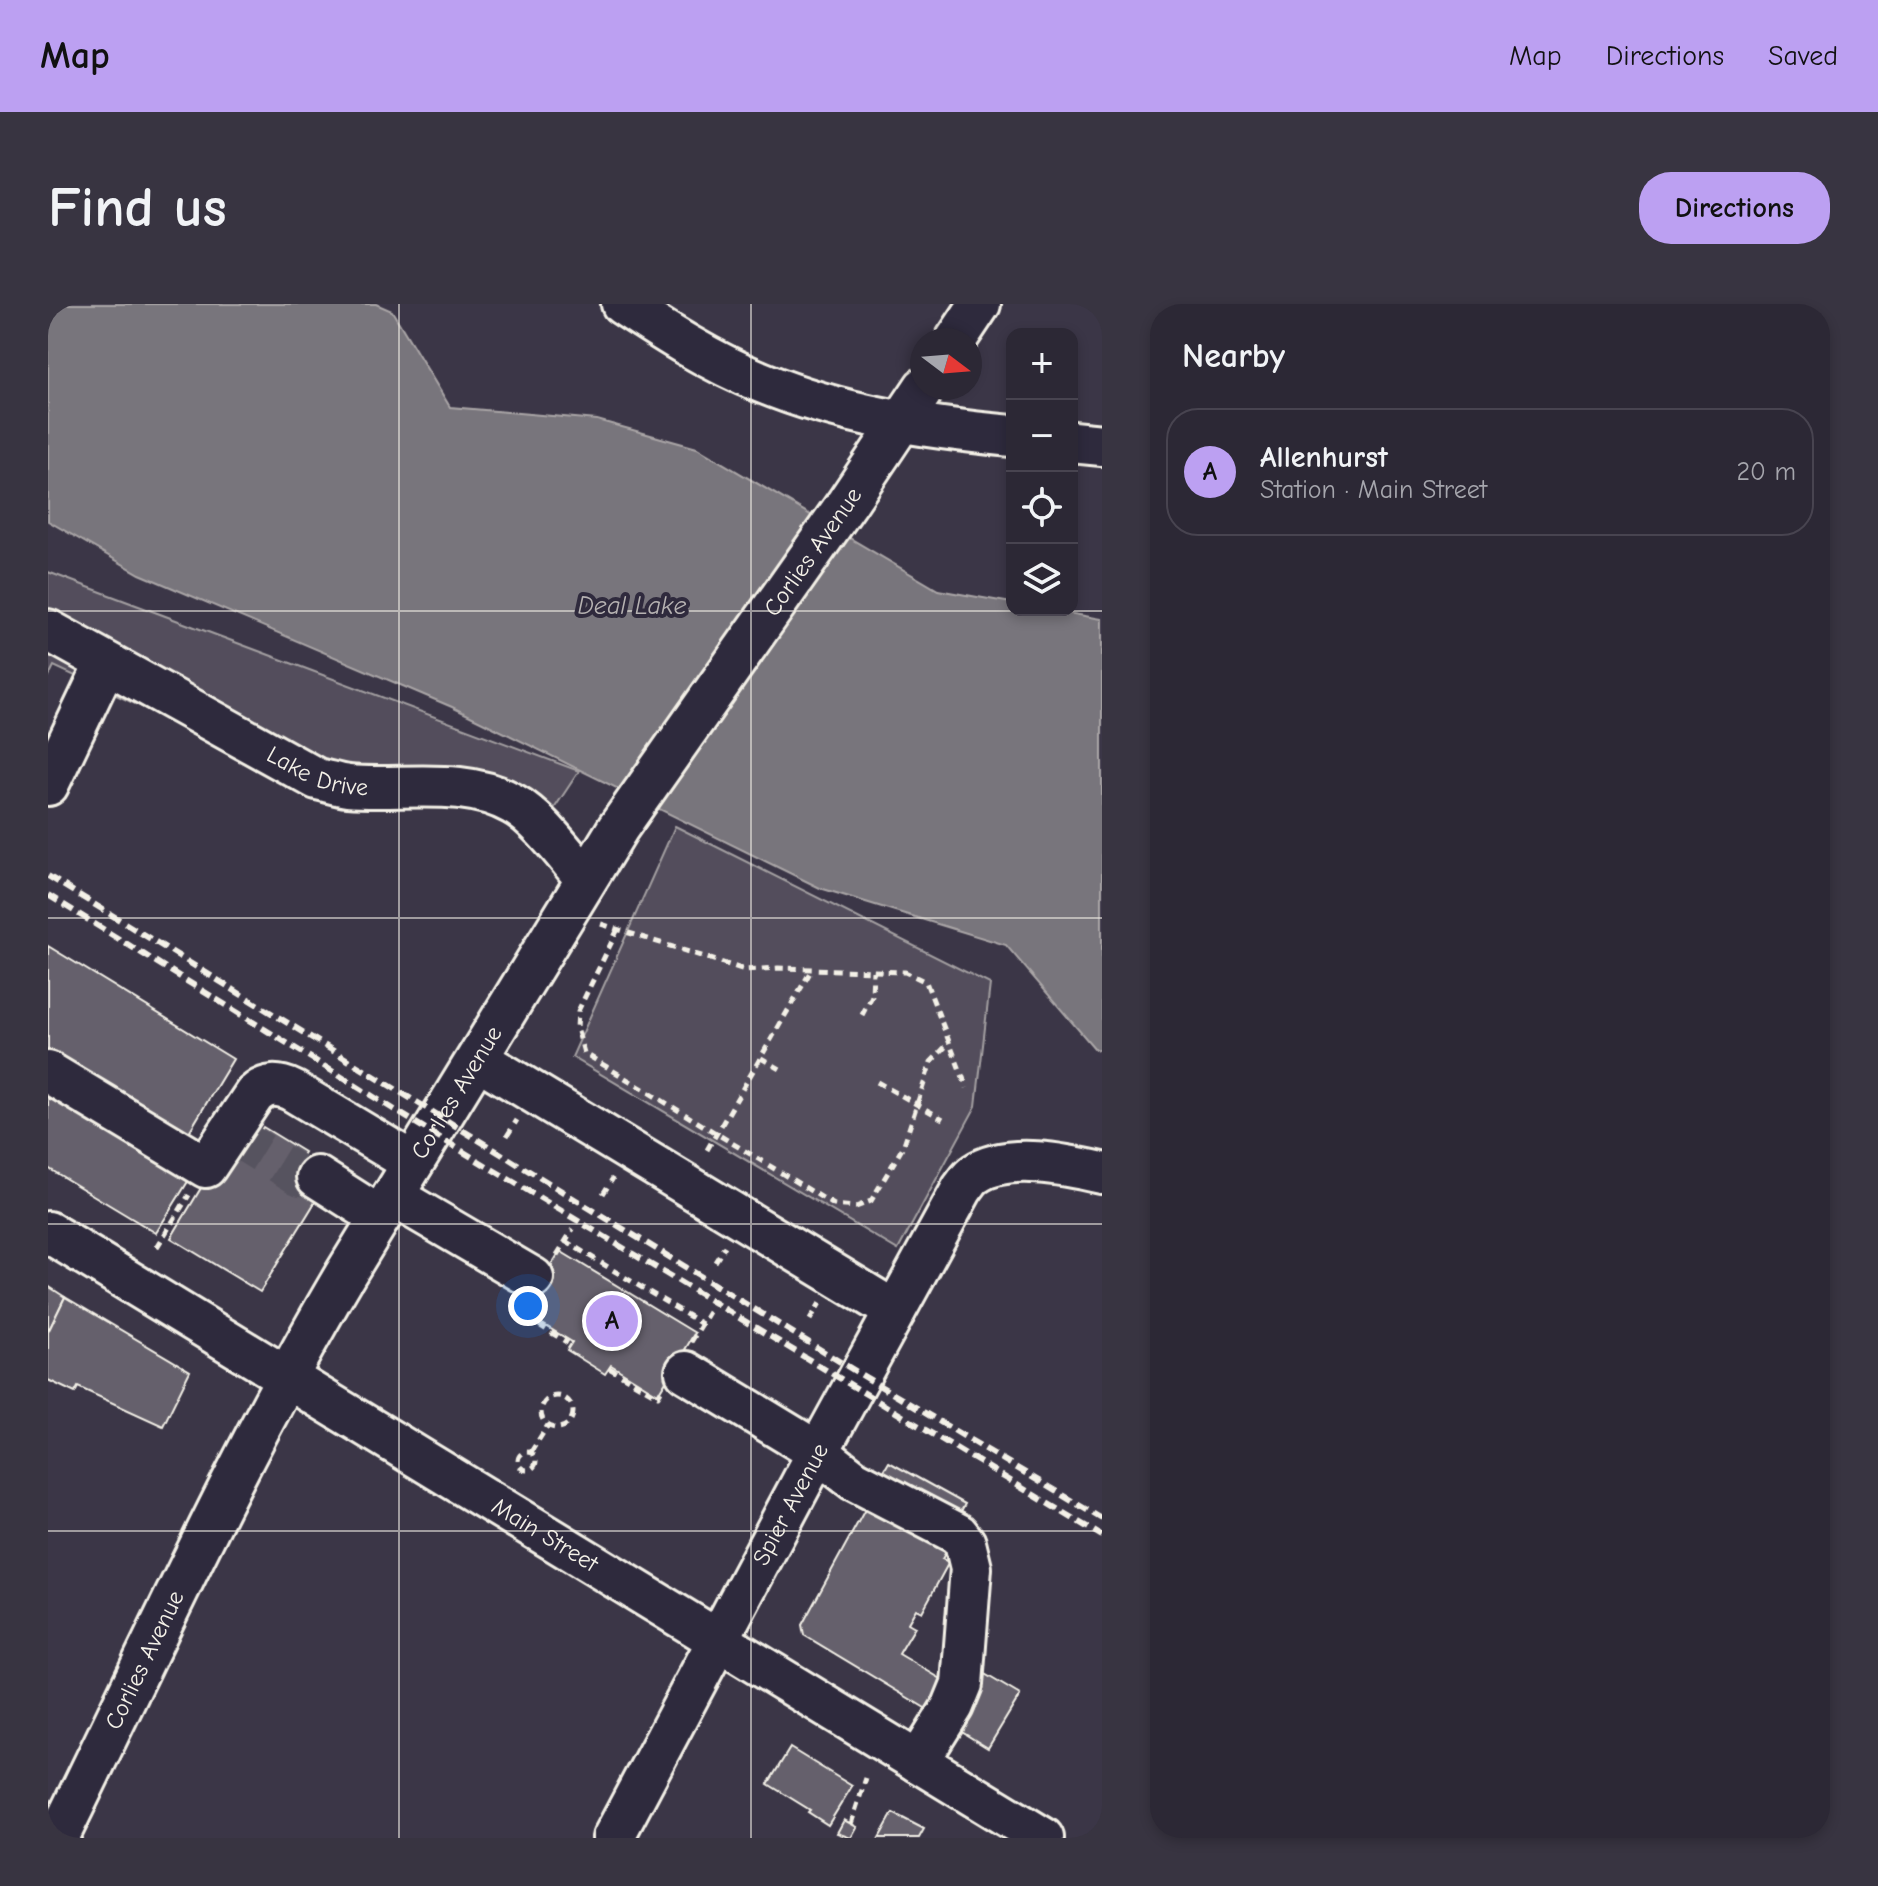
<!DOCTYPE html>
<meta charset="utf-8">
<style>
body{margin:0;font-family:"Comic Neue",sans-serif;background:#383441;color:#f1f3f6}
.controls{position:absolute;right:24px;top:24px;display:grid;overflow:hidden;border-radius:16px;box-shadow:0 4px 12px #0003}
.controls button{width:72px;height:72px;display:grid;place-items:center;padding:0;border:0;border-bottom:2px solid #484450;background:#2c2835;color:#f1f3f6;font:40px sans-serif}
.compass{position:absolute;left:862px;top:24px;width:72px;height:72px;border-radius:50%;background:#2c2835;box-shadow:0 4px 12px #0003;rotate:106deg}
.you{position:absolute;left:480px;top:1002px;width:28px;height:28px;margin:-20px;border:6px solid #fff;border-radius:50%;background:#1a73e8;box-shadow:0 0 0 12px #1a73e833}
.badge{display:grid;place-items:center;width:52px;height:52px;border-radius:50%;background:#bca0f2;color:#111;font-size:26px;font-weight:700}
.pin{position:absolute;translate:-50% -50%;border:4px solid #fff;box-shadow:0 2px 8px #0006}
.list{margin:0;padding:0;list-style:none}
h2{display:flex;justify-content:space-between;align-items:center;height:104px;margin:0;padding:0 32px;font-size:34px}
h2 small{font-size:26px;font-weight:400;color:#a6a6ad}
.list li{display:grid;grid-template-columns:52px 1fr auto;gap:24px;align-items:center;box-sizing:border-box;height:128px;margin:0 16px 16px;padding:0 16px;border:2px solid #484450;border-radius:32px}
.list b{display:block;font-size:30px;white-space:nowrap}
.list p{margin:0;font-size:26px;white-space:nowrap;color:#a6a6ad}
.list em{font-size:26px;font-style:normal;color:#a6a6ad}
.icon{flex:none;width:44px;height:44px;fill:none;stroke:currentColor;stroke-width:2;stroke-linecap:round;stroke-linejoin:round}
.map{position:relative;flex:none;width:1054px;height:1534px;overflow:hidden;border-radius:32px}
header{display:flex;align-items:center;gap:48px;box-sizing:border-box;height:112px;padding:0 40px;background:#bca0f2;color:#111}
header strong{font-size:38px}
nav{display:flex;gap:44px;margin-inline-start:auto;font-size:28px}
.intro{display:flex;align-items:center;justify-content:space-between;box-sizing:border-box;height:192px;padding:0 48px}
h1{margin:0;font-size:56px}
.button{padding:20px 36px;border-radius:32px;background:#bca0f2;color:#111;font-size:28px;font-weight:700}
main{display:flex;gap:48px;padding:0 48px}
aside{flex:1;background:#2c2835;border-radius:32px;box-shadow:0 4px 12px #0003}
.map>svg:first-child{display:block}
</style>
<header>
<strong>Map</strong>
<nav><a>Map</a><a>Directions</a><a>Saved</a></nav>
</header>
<div class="intro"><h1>Find us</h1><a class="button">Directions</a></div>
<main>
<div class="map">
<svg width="1054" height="1534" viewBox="0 0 1054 1534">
<rect width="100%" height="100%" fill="#3b3647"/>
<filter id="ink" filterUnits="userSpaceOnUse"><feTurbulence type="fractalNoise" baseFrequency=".0125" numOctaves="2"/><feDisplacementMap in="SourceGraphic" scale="16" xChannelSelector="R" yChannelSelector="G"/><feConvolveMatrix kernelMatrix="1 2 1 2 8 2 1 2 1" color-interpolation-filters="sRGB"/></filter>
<g filter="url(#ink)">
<!-- green -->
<g fill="#534e5c" stroke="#a4a0a2" stroke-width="2">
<path d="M0,268L531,467L488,532L467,505L246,474L6,362L0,374Z"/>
<path d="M627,522L942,680L928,802L850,946L524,753Z"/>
</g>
<!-- water -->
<path fill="#78747b" stroke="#aaa6a7" stroke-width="2" d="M0,0H328L344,7L402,103L549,116L649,144L890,286L964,299V306H1003L1054,315V747L1047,745L958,641L772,584L404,403L92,270L0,217Z"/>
<!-- building -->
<g fill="#65616c" stroke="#f4f1e8" stroke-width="2">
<path d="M0,642L185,755L135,838L0,755Z"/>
<path d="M0,783L144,871L108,929L0,864Z"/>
<path d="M215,823L256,848L239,877L269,895L212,988L123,934L180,839L198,850Z"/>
<path d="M512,947L647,1029L610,1090L563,1061L557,1070L519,1046L524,1038L475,1008Z"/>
<path d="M0,982L17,993L0,1028Z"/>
<path d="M17,993L142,1067L115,1122L30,1083L27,1089L0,1076V1028Z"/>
<path d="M841,1158L917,1200L906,1220L830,1177Z"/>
<path d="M821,1198L902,1241L894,1255L901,1258L874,1308L868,1305L860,1319L867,1323L851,1350L905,1382L887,1410L756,1331L754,1321Z"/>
<path d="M935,1369L972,1391L940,1444L904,1422Z"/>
<path d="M742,1444L804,1482L780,1521L760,1508L762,1506L720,1480Z"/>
<path d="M845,1509L876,1525L871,1534H831Z"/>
<path d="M796,1516L809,1523L803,1534L789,1529Z"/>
</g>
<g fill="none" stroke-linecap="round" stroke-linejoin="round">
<!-- minor-tunnel -->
<path stroke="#57525f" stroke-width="40" stroke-dasharray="40 20" stroke-linecap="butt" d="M180,828L252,872L269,873"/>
<!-- minor casing -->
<g stroke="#f4f1e8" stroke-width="46">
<g id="minor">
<path d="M574,0C618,29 663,58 713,78C793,111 878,124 964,132"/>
<path d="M908,36L932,0"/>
<path d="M1024,138L1054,141"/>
<path id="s1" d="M0,326L269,475C279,477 290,481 300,482C353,487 416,472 465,500C491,514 518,552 538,575"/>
<path d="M0,481L58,359"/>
<path d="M430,755L847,1007"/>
<path d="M0,768L158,863L206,791C219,779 230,780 245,787L365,859"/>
<path d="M269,873L332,913"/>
<path d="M345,892L485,974"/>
<path id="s2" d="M0,928L995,1534"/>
<path d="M638,1068L770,1148L806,1176L910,1230L917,1239L923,1264L914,1380L905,1402L870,1458"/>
<path id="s3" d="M10,1534C103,1345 190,1151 298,969L570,524L799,199L876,84"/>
<path id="s4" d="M565,1534L770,1148L914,885C918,880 922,873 927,870C959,848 1019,861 1054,869"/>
</g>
</g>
<!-- path -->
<g stroke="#f4f1e8" stroke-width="5" stroke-dasharray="8 6" stroke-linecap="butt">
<path d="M553,620L697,666L730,664L857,668L878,678L919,784"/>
<path d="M570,625L530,707L529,724L536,749L786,901L808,903L823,897L855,843L883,758L901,739"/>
<path d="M814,711L824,692L825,667"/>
<path d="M713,754L734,766"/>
<path d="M829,778L895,815"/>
<path d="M459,832L469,816"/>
<path d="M659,846L764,665"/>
<path d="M555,890L565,874"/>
<path d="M517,937L654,1020"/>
<path d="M109,943L141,891"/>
<path d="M509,951L525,925"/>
<path d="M667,958L677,942"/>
<path d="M476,1004L473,1010L520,1039"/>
<path d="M762,1016L772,999"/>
<path d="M643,1038L661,1008"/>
<path d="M561,1064L610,1092L613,1087"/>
<circle cx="509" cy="1108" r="16"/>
<circle cx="479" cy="1157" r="9"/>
<path d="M483,1148L500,1121"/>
<path d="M803,1520L818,1474"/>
</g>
<!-- minor -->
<use href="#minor" stroke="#2f2a3d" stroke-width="40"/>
<!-- rail -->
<g stroke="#f4f1e8" stroke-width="6" stroke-dasharray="12 6" stroke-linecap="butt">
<path d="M0,572L812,1070L1054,1215"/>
<path d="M0,591L384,829L1054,1232"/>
</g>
</g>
</g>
<!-- grid -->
<path fill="none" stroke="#f4f1e8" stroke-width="2" stroke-opacity="0.55" d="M351,0V1534M703,0V1534M0,307H1054M0,614H1054M0,920H1054M0,1227H1054"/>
<g text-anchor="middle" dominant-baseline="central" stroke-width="8" stroke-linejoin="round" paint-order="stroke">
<!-- street labels -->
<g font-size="24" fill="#f4f1e8" stroke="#2f2a3d">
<text stroke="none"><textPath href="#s3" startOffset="1494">Corlies Avenue</textPath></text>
<text stroke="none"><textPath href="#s1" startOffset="306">Lake Drive</textPath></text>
<text stroke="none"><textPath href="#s3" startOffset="846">Corlies Avenue</textPath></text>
<text stroke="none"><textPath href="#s4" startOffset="378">Spier Avenue</textPath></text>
<text stroke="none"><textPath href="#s2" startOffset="582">Main Street</textPath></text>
<text stroke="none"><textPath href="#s3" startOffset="198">Corlies Avenue</textPath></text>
</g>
<!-- water labels -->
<g font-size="26" font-style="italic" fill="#b6b2b2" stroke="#2f2a3d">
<text x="584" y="302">Deal Lake</text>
</g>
</g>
</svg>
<div class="controls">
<button>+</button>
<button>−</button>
<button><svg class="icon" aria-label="locate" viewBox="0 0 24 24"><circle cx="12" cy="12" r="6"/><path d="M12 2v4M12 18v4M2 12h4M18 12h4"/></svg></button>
<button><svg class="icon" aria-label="layers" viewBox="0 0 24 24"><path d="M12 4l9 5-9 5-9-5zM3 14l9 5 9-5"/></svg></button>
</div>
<svg class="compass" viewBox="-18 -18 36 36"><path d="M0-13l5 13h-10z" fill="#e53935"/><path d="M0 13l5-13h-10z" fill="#a6a6ad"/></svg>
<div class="you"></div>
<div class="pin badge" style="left:564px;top:1017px">A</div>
</div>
<aside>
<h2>Nearby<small></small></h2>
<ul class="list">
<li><span class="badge">A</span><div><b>Allenhurst</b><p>Station · Main Street</p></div><em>20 m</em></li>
</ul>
</aside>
</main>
